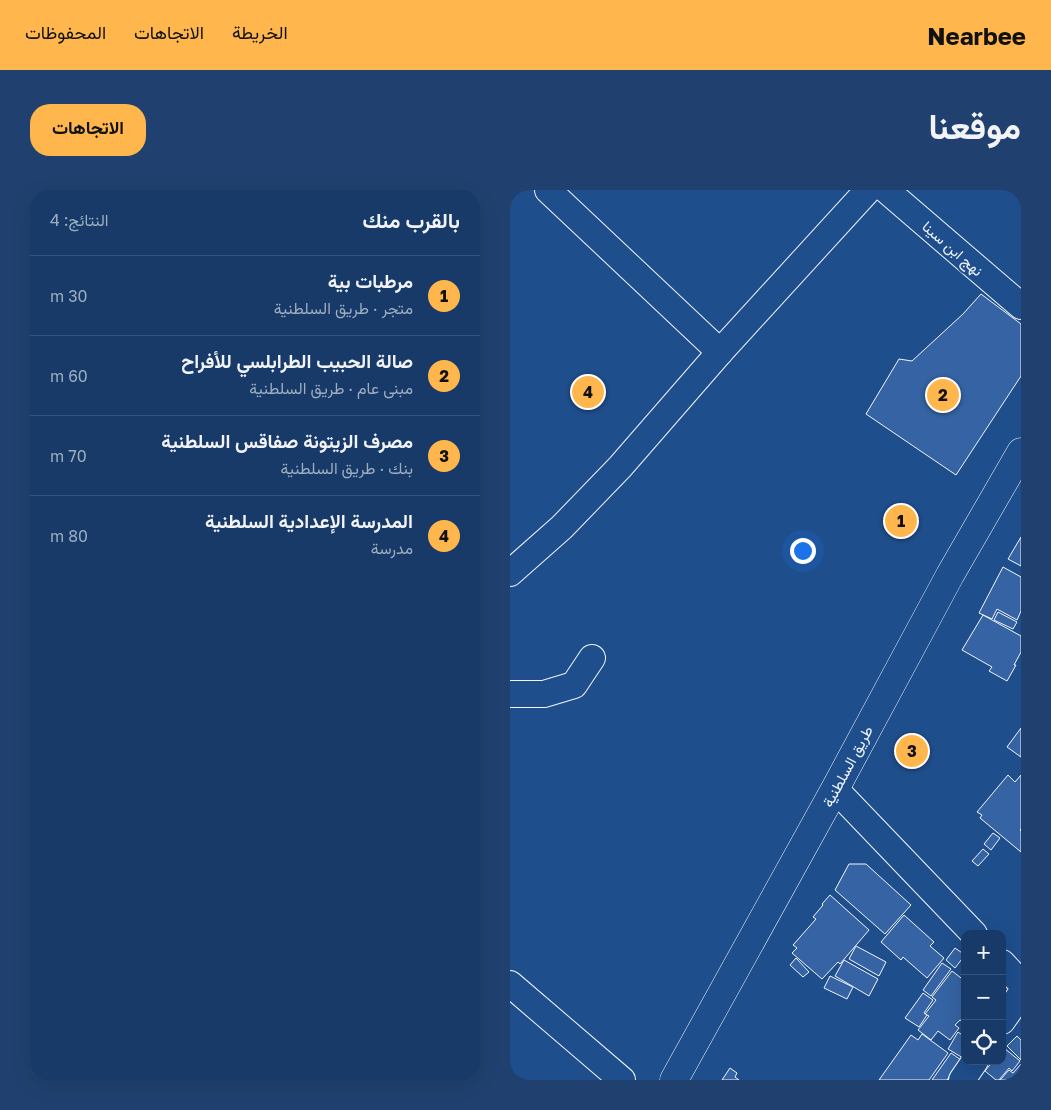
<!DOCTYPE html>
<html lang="ar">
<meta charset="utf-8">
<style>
body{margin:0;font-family:"Golos Text",Vazirmatn,sans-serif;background:#20416f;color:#f1f3f6;direction:rtl}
.controls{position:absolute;right:15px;bottom:15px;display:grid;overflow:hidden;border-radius:10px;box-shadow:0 5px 20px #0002}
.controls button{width:45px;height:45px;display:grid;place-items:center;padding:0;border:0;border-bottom:1px solid #36547d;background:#173a69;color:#f1f3f6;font:25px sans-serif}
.you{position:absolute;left:292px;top:360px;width:18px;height:18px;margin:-12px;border:4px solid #fff;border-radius:50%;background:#1a73e8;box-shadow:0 0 0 8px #1a73e833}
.badge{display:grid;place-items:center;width:32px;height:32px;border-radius:50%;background:#ffb74d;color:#111;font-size:16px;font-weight:700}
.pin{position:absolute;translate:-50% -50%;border:2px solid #fff;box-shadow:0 1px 5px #0006}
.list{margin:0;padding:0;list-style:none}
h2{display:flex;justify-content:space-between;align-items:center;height:65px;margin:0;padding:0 20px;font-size:21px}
h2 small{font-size:16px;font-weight:400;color:#9eadc0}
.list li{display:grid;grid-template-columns:32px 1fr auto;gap:15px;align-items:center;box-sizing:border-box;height:80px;padding:0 20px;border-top:1px solid #36547d}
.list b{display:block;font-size:19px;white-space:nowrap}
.list p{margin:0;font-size:16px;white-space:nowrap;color:#9eadc0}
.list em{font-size:16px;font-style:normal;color:#9eadc0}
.icon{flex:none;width:28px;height:28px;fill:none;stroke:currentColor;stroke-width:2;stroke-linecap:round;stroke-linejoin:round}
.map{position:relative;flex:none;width:511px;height:890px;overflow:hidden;direction:ltr;border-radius:20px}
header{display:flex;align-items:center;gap:30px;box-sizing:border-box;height:70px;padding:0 25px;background:#ffb74d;color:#111}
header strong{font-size:24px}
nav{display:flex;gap:28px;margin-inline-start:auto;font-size:18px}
.intro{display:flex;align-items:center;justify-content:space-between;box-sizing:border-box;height:120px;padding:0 30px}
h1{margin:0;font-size:35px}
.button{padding:12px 22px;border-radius:20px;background:#ffb74d;color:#111;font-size:18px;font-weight:700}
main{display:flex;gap:30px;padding:0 30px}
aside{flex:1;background:#173a69;border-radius:20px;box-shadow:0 5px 20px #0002}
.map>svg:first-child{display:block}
</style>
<header>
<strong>Nearbee</strong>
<nav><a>الخريطة</a><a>الاتجاهات</a><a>المحفوظات</a></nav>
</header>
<div class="intro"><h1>موقعنا</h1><a class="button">الاتجاهات</a></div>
<main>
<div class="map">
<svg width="511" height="890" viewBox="0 0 511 890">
<rect width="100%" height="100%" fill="#1f4e8c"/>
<!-- building -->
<g fill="#3563a3" stroke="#f2f6ff">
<path d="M471,104L511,134V186L446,285L356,224L389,169L402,171L453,124Z"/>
<path d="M511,347V376L498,369Z"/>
<path d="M493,377L511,387V421L507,430L487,419L482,429L469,423Z"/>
<path d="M488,422L507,432L503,439L484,430Z"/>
<path d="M473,425L511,446V462L504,475H506L497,491L479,481L482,477L452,460Z"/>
<path d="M511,538V567L497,557Z"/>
<path d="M498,585L505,592L511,585V639L510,640L511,641V662L470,628L472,625L467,622Z"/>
<path d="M483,643L490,648L481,660L474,654Z"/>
<path d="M473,659L479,664L468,676L462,671Z"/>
<path d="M339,674H356L401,715L375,744L325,700Z"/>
<path d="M320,705L359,740L330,774L328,772L312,789L282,763L287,758L283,755L306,729L303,727L313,715L312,714Z"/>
<path d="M394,725L424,752L420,756L434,768L417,788L393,767L391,770L371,752Z"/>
<path d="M346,756L376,772L369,786L339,769Z"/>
<path d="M445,758L455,765L445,778L436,770Z"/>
<path d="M286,768L299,782L293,787L280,775Z"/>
<path d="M334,770L368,789L359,806L325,786Z"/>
<path d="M432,773L441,779L421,806L413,800Z"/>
<path d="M442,781L455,791L454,794L455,795V833L450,830L445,835L449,838L440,850L428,841L421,850L408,840L419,826L415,824L426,810L422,807Z"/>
<path d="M320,786L343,797L337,809L314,798Z"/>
<path d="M413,803L423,810L414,823L417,825L409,837L395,828Z"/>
<path d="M448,842L455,847V865L453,868L438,859Z"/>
<path d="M412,844L438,863L419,890H369L401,845L408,850Z"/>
<path d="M507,846L511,850V870L497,856Z"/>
<path d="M494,858L510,871L502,881L499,878L489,890H486L475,881L483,871H492V860Z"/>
<path d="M441,863L451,870L437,890H422Z"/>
<path d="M511,874V890H490L499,880L503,883Z"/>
<path d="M220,878L227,883L225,887L229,890H212Z"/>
</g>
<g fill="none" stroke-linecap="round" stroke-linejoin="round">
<!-- minor casing -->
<g stroke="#f2f6ff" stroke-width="28">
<g id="minor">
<path d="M38,0L210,162"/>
<path d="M376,0L511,116"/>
<path d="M0,383L52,337L110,277L210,162L358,0"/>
<path d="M0,504H34L64,495L82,468"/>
<path d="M325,599L464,744"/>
<path d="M492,773L511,793"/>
<path d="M0,794L112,890"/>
<path d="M492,831L511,804"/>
<path d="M452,890L465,871"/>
</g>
</g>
<!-- major casing -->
<g stroke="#f2f6ff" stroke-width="29">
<path id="major" d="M164,890L325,599L440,385L511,262"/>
</g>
<!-- minor -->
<use href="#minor" stroke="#1f4e8c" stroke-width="26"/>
<!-- major -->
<use href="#major" stroke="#1f4e8c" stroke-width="28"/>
</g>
<g text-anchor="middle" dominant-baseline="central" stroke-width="4" stroke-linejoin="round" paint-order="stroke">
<!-- street labels -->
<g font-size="15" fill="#f2f6ff" stroke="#1f4e8c">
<text transform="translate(443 58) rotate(41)">نهج ابن سينا</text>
<text transform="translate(337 576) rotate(-62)">طريق السلطنية</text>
</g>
</g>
</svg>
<div class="controls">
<button>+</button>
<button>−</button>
<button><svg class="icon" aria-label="locate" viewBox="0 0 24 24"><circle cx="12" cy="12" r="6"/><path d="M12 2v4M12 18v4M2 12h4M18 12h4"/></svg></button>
</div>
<div class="you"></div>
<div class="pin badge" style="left:391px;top:331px">1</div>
<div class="pin badge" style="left:433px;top:205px">2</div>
<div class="pin badge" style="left:402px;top:561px">3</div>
<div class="pin badge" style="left:78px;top:202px">4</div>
</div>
<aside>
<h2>بالقرب منك<small>النتائج: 4</small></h2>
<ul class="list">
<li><span class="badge">1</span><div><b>مرطبات بية</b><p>متجر · طريق السلطنية</p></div><em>30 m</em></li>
<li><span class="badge">2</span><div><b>صالة الحبيب الطرابلسي للأفراح</b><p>مبنى عام · طريق السلطنية</p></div><em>60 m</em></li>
<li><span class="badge">3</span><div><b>مصرف الزيتونة صفاقس السلطنية</b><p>بنك · طريق السلطنية</p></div><em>70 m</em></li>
<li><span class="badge">4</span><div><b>المدرسة الإعدادية السلطنية</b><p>مدرسة</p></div><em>80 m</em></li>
</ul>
</aside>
</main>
